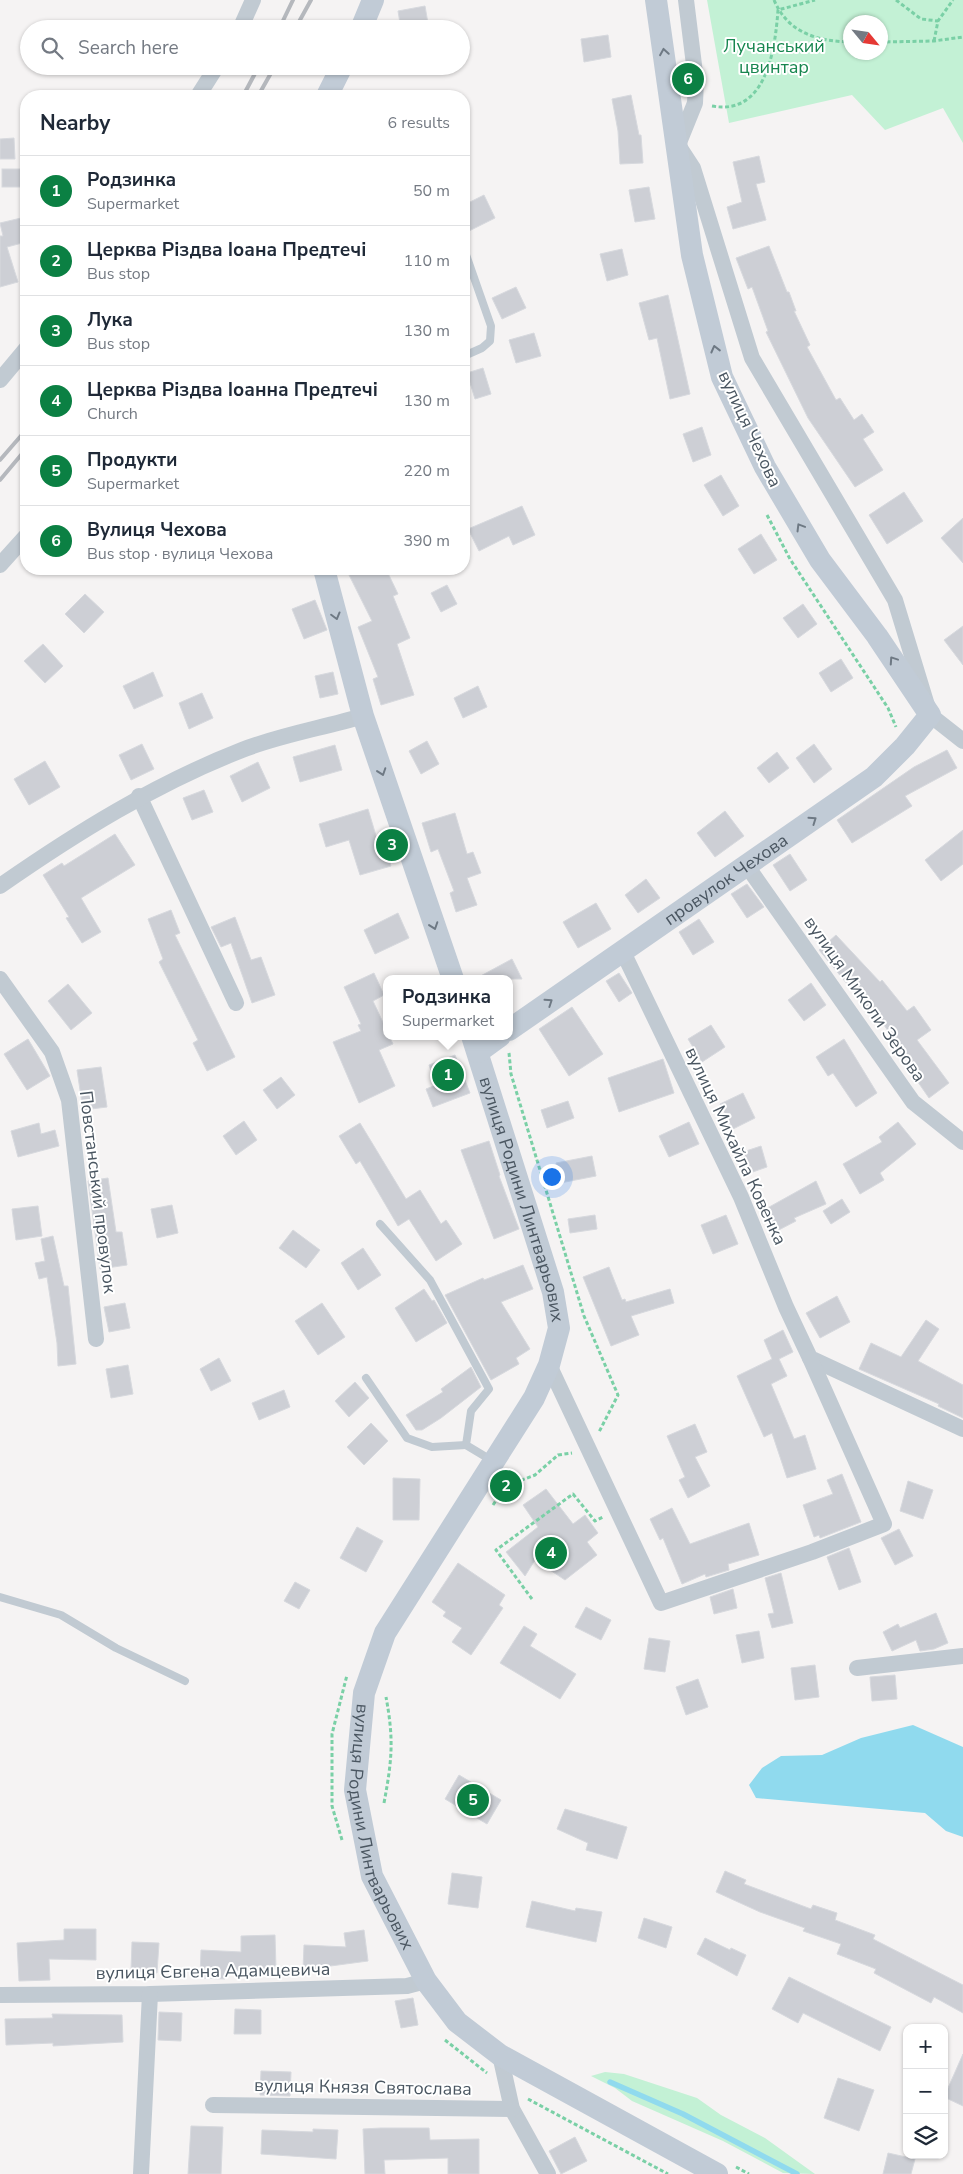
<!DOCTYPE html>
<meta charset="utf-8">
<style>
body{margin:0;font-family:"Nunito Sans",sans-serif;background:#f6f6f7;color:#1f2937}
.controls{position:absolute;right:15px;bottom:15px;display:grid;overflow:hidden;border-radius:10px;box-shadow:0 1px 4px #0004}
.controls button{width:45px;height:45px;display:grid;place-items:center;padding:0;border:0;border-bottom:1px solid #e0e1e3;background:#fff;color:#1f2937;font:25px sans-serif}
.compass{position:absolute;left:843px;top:15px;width:45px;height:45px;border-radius:50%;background:#fff;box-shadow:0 1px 4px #0004;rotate:119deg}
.you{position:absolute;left:551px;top:1176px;width:18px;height:18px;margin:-12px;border:4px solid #fff;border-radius:50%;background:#1a73e8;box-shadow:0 0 0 8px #1a73e833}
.badge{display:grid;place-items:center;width:32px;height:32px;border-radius:50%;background:#0b8043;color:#fff;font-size:16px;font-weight:700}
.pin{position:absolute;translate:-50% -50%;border:2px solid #fff;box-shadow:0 1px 5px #0006}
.popup{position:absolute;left:383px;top:975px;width:130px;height:65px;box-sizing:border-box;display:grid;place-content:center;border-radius:10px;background:#fff;filter:drop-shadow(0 1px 4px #0005);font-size:16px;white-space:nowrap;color:#747a83}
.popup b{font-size:19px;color:#1f2937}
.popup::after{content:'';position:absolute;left:50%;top:100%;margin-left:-10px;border:10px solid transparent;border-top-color:#fff}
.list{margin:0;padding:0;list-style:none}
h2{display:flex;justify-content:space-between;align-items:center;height:65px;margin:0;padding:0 20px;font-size:21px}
h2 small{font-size:16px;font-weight:400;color:#747a83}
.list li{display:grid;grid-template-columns:32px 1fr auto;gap:15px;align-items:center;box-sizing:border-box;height:70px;padding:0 20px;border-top:1px solid #e0e1e3}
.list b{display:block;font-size:19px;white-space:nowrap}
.list p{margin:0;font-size:16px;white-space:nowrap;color:#747a83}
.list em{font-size:16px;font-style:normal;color:#747a83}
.icon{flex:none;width:28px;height:28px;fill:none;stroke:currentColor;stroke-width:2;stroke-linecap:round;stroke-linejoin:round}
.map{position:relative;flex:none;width:963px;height:2174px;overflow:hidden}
.search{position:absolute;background:#fff;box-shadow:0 1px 4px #0004;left:20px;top:20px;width:450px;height:55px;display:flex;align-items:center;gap:12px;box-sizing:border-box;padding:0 18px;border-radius:28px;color:#747a83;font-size:19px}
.panel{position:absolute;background:#fff;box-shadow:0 1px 4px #0004;left:20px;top:90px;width:450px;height:485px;border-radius:20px}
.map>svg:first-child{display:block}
</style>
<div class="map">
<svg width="963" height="2174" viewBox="0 0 963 2174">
<rect width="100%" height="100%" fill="#f5f3f3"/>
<!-- green -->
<g fill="#c3f1d5" fill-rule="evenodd">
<path d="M707,0H963V143L943,108L885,130L852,95L729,123ZM850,22H880V52H850Z"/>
<path d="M605,2072L624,2074L697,2098L721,2115L765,2138L815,2174L783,2173L723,2141L632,2101L615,2088L591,2076Z"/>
</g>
<!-- water -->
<path fill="#90daee" d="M913,1725L963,1747V1837L946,1831L925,1813L756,1798L749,1785L762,1768L781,1756L822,1755L861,1738Z"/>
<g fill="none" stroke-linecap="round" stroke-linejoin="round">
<!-- stream -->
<path stroke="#90daee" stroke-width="5.5" d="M610,2082L683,2114L797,2174"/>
</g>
<!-- building -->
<g fill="#cdcfd5" stroke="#d7d9de">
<path d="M425,6L429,29H401L398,11Z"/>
<path d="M608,35L611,57L584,62L581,39Z"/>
<path d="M631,95L639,135H641L643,163L620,164L618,131L612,99Z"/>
<path d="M14,138L15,159H0V139Z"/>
<path d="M759,156L765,182L756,184L766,220L733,229L727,207L742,202L733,162Z"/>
<rect x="2" y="169" width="20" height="18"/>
<path d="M649,187L655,219L635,222L629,190Z"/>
<path d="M484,195L495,218L469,231L464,220V205Z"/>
<path d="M21,218L26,242L7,247L18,282L0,287V236H3L0,223Z"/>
<path d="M769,246L787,292H789L796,311H794L810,345L807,347L836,400L840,398L854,420L862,414L874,432L863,439L883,470L855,487L808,418L766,332L768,331L752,287L748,289L736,258Z"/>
<path d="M622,249L628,275L607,281L600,254Z"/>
<path d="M516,287L526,308L502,319L492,298Z"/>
<path d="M668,295L690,394L670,399L657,338L649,340L639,303Z"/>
<path d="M534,333L541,356L516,363L509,340Z"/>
<path d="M483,368L491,394L475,399L467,373Z"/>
<path d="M702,427L711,455L693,462L683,434Z"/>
<path d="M721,475L739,506L723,516L704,485Z"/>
<path d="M904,492L923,521L887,544L869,515Z"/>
<path d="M522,506L535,535L513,545L509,536L479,551L468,529Z"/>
<path d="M963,518V563L941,538Z"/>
<path d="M761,534L777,560L754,574L738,549Z"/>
<path d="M346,569H386L398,594L393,596L410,638L397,644L414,695L381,705L373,679L378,677L358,627L372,621Z"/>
<path d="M447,585L457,604L441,612L431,593Z"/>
<path d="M85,594L104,612L84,633L65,614Z"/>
<path d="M315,600L327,630L304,639L292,609Z"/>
<path d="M803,604L817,624L798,638L783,618Z"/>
<path d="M963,626V665L944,640Z"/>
<path d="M43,644L63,666L45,683L24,661Z"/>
<path d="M841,659L853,678L831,692L819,673Z"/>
<path d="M153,672L163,696L134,709L123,686Z"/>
<path d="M333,672L338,694L320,698L315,676Z"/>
<path d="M478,686L487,707L463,718L454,698Z"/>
<path d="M202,693L213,718L189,729L179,703Z"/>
<path d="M427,741L439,764L421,774L409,751Z"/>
<path d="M142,744L154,769L131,780L119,755Z"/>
<path d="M814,744L832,769L814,783L796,758Z"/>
<path d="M335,745L342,770L300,782L293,757Z"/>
<path d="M947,750L957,768L905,796L912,806L852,843L837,820L914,767Z"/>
<path d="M777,752L789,768L769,783L757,768Z"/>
<path d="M45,761L60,787L29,805L14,779Z"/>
<path d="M258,762L270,788L242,802L230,776Z"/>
<path d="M204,790L213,812L192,820L183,798Z"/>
<path d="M368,809L377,839L382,837L391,866L360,875L349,840L326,847L319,824Z"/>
<path d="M725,811L744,836L715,857L697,833Z"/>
<path d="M455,813L467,854L473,852L481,873L467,878L477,905L456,912L450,893L454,891L438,849L431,852L422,823Z"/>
<path d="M963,830V864L941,881L925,860Z"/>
<path d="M115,834L135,865L81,898L101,932L82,943L66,918L69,917L43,875L62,863L64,866Z"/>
<path d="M790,854L807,880L790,891L773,865Z"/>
<path d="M646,879L660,898L638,913L625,895Z"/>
<path d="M747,884L764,907L747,918L731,894Z"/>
<path d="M596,903L611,929L578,948L563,922Z"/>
<path d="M171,910L180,933L175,935L235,1057L207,1071L193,1043L198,1040L159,962L163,959L148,919Z"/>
<path d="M398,913L409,938L375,954L364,930Z"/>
<path d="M235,917L251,960L261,957L275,995L252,1003L231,943L221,947L211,927Z"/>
<path d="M699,919L714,942L693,955L679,932Z"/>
<path d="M836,935L880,982L882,980L907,1011L914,1006L931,1030L917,1040L949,1083L929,1098L911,1072L915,1069L879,1018L877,1020L819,950Z"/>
<path d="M512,959L522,979H475Z"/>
<path d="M374,973L384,995L373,1001L387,1031V1036H389L393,1044L379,1050L395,1086L359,1103L333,1042L361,1031L358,1025L361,1024L344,987Z"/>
<path d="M619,973L632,993L619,1002L606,981Z"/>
<path d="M811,983L826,1005L804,1021L788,1000Z"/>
<path d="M68,984L92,1013L71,1030L48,1001Z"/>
<path d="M572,1007L603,1054L569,1076L539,1029Z"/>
<path d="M711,1025L725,1047L702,1062L688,1039Z"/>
<path d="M28,1039L50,1076L27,1090L4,1054Z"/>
<path d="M844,1039L877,1093L856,1107L833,1073L828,1076L816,1057Z"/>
<path d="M455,1055L470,1093L433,1107L426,1089L436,1085L429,1065Z"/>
<path d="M663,1059L674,1093L619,1112L608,1078Z"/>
<path d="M101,1067L107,1107L83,1110L77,1070Z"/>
<path d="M281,1077L295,1095L277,1109L263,1090Z"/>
<path d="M743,1093L755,1118L733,1129L720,1104Z"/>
<path d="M568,1101L574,1118L547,1128L541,1110Z"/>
<path d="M244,1121L257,1140L236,1155L223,1136Z"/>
<path d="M689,1122L699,1144L669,1157L659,1136Z"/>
<path d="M898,1122L916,1144L880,1173L884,1180L860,1194L843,1164L882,1142L879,1137Z"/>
<path d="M39,1123L41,1134L55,1130L59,1146L18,1157L11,1131Z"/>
<path d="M360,1123L406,1199L420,1190L441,1224L446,1220L462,1244L436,1261L409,1219L398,1226L360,1161L356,1164L339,1136Z"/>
<path d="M489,1141L500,1175L499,1176L519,1229L494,1239L461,1150Z"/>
<path d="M761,1146L767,1167L747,1174L740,1153Z"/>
<path d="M592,1156L596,1176L560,1183L556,1163Z"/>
<path d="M108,1178L116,1232H122L127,1265L100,1269L88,1181Z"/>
<path d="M816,1181L826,1204L794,1218L796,1221L773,1233L762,1211Z"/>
<path d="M842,1199L850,1212L831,1224L823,1211Z"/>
<path d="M172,1205L178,1233L157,1238L151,1209Z"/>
<path d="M38,1206L42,1236L16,1240L12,1209Z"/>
<path d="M595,1215L597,1229L570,1233L568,1219Z"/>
<path d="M726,1215L738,1244L713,1254L701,1225Z"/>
<path d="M293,1230L320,1250L306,1268L279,1248Z"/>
<path d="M53,1236L64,1286H68L76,1364L58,1366L57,1343L47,1277L39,1279L35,1263L45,1261L41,1239Z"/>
<path d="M363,1248L381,1275L358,1290L341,1263Z"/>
<path d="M523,1265L533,1289L501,1302L530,1349L516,1358L519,1364L491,1380L445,1295L483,1278L484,1280Z"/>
<path d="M609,1267L622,1300L625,1299L626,1302L670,1289L674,1303L631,1316L639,1335L611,1346L583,1277Z"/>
<path d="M424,1289L432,1301L434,1300L447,1323L416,1342L395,1308Z"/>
<path d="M837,1296L850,1322L820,1338L806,1313Z"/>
<path d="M125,1303L130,1328L109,1332L104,1307Z"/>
<path d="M322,1303L345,1337L318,1355L295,1321Z"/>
<path d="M926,1320L939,1329L918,1361L963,1385V1418L938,1406L939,1404L859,1369L871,1343L901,1357Z"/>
<path d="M783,1330L793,1352L779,1359L787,1376L771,1384L794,1439L805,1435L816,1469L787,1478L772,1433L764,1437L737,1376L772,1359L764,1340Z"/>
<path d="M219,1358L231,1381L211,1391L200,1369Z"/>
<path d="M128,1365L133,1394L111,1398L106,1369Z"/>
<path d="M471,1367L481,1387L441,1418L422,1430H416L406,1415L443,1392L441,1389Z"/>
<path d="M355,1382L369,1398L349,1417L335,1401Z"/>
<path d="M284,1390L290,1407L259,1420L252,1403Z"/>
<path d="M371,1423L388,1441L364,1465L347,1447Z"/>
<path d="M695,1424L707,1452L695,1457L710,1486L688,1498L679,1480L685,1477L667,1436Z"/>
<path d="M842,1474L861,1522L820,1538L819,1535L814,1537L803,1505L833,1494L827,1480Z"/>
<path d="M393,1478L420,1479L419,1520H393Z"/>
<path d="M908,1481L933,1490L923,1519L900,1511Z"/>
<path d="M546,1489L573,1524L585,1515L598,1533L587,1542L597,1555L565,1580L535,1560L525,1576L506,1552L538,1527L523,1505Z"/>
<path d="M672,1508L690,1544L749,1523L759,1555L728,1564L729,1570L706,1577L705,1574L682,1584L663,1538L660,1540L650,1519Z"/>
<path d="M357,1527L383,1541L366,1572L340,1558Z"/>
<path d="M899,1529L913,1556L895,1565L881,1538Z"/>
<path d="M849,1548L861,1582L839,1590L827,1557Z"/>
<path d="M458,1563L505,1595L499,1605L503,1608L471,1655L452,1642L462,1628L443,1616L446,1612L432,1602Z"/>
<path d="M781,1573L793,1623L772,1628L768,1614L774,1613L765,1578Z"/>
<path d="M295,1582L310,1590L299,1609L284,1601Z"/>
<path d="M733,1589L737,1608L714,1614L710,1597Z"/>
<path d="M586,1607L611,1620L601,1640L575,1627Z"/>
<path d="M936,1613L948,1643L934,1649L920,1651L916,1640L892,1651L883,1632L898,1624L900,1628Z"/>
<path d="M524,1626L537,1634L530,1646L576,1674L560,1699L500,1663Z"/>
<path d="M759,1631L764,1658L742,1663L736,1635Z"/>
<path d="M649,1638L670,1641L665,1672L644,1669Z"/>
<path d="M815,1665L819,1697L795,1700L791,1668Z"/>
<path d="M895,1675L897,1699L872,1701L870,1677Z"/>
<path d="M698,1679L708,1707L686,1715L676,1687Z"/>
<path d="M459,1775L501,1800L487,1824L445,1799Z"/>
<path d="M565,1809L627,1827L617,1859L586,1850L588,1843L557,1829Z"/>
<path d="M725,1871L746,1880L744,1884L811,1909L813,1905L837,1913L835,1920L875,1935L873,1939L963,1985V2013L934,1997L931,2003L874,1973L876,1969L837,1954L841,1944L803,1931L805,1928L760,1912L716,1892Z"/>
<path d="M452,1873L482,1877L478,1908L448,1904Z"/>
<path d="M532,1901L575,1911L576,1908L602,1912L596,1942L526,1927Z"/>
<path d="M644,1918L672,1927L666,1948L638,1938Z"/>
<path d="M64,1929H96V1960L49,1959L50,1980L19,1981L17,1943L64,1940Z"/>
<path d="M364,1930L368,1961L323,1967V1970H303L304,1945L346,1947L344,1933Z"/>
<path d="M275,1935L276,1969L225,1971V1979L200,1978L201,1950L241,1952V1936Z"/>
<path d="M705,1938L730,1950L731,1948L746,1955L737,1976L697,1954Z"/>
<path d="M132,1942L159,1943L157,1973L131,1971Z"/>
<path d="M789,1977L891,2027L880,2051L803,2013L798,2023L772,2009Z"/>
<path d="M413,1998L418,2025L401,2028L395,2001Z"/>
<path d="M235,2009L261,2010V2034H234Z"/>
<path d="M159,2012L182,2013L181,2041L158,2040Z"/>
<path d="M52,2014L122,2015L123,2042L53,2046V2043L6,2045L5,2019L53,2018Z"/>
<path d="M963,2054V2106L944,2097Z"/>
<path d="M261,2071L291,2072L290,2096L260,2095Z"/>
<path d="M838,2078L874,2090L859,2131L824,2118Z"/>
<path d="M191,2126L223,2127L221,2174H188Z"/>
<path d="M381,2128H429L430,2140L479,2139V2174H448V2158L384,2160L385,2174H365L363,2129Z"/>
<path d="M313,2129L338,2130L336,2159L261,2154L262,2130L313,2132Z"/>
<path d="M575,2137L587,2161L561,2174L549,2151Z"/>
<path d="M888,2153L915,2159L911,2174H883Z"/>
</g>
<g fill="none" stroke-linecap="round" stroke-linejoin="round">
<!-- path -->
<g stroke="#7ad0a6" stroke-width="3" stroke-dasharray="4 2.5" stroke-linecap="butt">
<path d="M774,0C788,33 817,41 850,42"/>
<path d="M896,0L921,19L938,21"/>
<path d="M934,41L938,21L953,0"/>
<path d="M880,42L934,41L963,37"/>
<path d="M712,106C766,116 775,51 778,10L815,0"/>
<path d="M767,515L790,559L888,708L896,727"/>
<path d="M509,1053L511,1074L584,1316L618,1395L599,1432"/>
<path d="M493,1505L506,1486L535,1475L558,1455L572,1453"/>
<path d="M532,1599L496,1550L573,1494L595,1521L603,1517"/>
<path d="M384,1803C392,1760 394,1740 386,1697"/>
<path d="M342,1840L332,1806V1734L347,1675"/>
<path d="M445,2040L487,2073"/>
<path d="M528,2099L668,2174"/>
<path d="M736,2167L749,2174"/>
</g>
<!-- service -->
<g stroke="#c1cad2" stroke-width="8">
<path d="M464,249L491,326L490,341L482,348L464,356"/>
<path d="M380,1224L430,1280L489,1389L471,1411L466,1445L491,1460"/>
<path d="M366,1378L407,1438L432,1447L466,1445"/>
<path d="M0,1597L61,1615L116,1648L185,1681"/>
</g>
<!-- minor -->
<g stroke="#c1cad2" stroke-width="16">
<path d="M686,0L696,81L695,103L678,145L693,168L752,358L895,600L930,715L963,741"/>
<path d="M240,29L253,0"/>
<path d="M198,96L217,66"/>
<path d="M0,380L26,349"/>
<path d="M0,565L26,536"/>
<path d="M139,796L236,1003"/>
<path d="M747,866L913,1102L963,1142"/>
<path d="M0,886C76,833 155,784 242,750C280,735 323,728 363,716"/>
<path d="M623,952L741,1197L786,1307L810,1358L963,1429"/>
<path d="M0,979L52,1052L69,1100L96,1339"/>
<path d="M549,1365L661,1603L812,1552L884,1524L810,1358"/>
<path d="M857,1668L963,1656"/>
<path d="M0,1995L150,1994L407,1986L426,1981"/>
<path d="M500,2055L512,2109L548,2174"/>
<path d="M213,2105L512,2109"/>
<path d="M141,2174L150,1994"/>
</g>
<!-- secondary -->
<g stroke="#c1cbd6" stroke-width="22">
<path d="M361,29L373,0"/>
<path d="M327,96L342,66"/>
<path d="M324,569L363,716L453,979"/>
<path id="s1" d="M509,1030L874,777L905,746L930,715L877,636L820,560L765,467L722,377L692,255L656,0"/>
<path id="s2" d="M472,1036L553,1292L559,1328L549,1365L534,1398L385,1633L364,1693L355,1790L372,1876L426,1981L457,2022L500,2055L717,2174"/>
<path d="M478,1052L500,1036"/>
</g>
<!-- rail -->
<g stroke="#b5b8bd" stroke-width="4">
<path d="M279,29L293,0"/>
<path d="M295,29L311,0"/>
<path d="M243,96L259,66"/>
<path d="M258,96L275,66"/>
<path d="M0,460L26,430"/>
<path d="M0,480L26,449"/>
</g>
</g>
<!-- one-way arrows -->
<defs><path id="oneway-chevron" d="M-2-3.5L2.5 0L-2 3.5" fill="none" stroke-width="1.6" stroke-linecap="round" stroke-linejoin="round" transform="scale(1.25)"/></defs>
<g stroke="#6e7984">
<use href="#oneway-chevron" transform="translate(664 52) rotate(-99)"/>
<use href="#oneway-chevron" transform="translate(715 349) rotate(-104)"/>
<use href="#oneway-chevron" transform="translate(800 527) rotate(-121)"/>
<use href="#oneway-chevron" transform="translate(336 616) rotate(75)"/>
<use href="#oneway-chevron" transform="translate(893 660) rotate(-124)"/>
<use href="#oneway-chevron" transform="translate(382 772) rotate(71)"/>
<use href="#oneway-chevron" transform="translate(813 820) rotate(-35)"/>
<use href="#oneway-chevron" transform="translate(434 926) rotate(71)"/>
<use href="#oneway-chevron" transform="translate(549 1002) rotate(-34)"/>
</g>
<g text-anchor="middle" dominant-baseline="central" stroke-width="4" stroke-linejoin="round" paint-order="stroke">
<!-- park labels -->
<g font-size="18" fill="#17864f" stroke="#fff">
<text x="774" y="46">Лучанський<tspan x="774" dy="21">цвинтар</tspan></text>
</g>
<!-- street labels -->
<g font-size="18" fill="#4a5661" stroke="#fff">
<text transform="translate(750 429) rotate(65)">вулиця Чехова</text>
<text stroke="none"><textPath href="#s1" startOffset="264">провулок Чехова</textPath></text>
<text transform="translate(865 999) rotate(55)">вулиця Миколи Зерова</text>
<text transform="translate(736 1146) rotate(65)">вулиця Михайла Ковенка</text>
<text transform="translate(98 1192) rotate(83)">Повстанський провулок</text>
<text stroke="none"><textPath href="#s2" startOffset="171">вулиця Родини Линтварьових</textPath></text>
<text stroke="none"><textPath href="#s2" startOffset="860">вулиця Родини Линтварьових</textPath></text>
<text transform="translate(213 1971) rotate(-1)">вулиця Євгена Адамцевича</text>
<text transform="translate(363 2087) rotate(1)">вулиця Князя Святослава</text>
</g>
</g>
</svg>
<div class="controls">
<button>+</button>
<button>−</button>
<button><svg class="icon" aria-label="layers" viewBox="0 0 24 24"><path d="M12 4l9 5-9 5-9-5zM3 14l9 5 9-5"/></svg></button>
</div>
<svg class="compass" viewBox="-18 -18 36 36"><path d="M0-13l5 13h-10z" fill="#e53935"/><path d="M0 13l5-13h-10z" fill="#747a83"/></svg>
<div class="you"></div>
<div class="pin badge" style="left:448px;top:1075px">1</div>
<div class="popup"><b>Родзинка</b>Supermarket</div>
<div class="pin badge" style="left:506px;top:1486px">2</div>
<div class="pin badge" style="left:392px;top:845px">3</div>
<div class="pin badge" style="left:551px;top:1553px">4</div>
<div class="pin badge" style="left:473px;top:1800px">5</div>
<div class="pin badge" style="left:688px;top:79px">6</div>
<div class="search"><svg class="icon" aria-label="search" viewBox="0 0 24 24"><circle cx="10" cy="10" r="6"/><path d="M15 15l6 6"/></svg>Search here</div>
<section class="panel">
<h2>Nearby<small>6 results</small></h2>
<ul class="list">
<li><span class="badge">1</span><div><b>Родзинка</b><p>Supermarket</p></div><em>50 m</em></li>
<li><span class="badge">2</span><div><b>Церква Різдва Іоана Предтечі</b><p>Bus stop</p></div><em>110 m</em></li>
<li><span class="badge">3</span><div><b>Лука</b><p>Bus stop</p></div><em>130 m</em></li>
<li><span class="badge">4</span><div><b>Церква Різдва Іоанна Предтечі</b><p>Church</p></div><em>130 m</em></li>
<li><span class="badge">5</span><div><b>Продукти</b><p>Supermarket</p></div><em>220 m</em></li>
<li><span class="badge">6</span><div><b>Вулиця Чехова</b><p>Bus stop · вулиця Чехова</p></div><em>390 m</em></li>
</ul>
</section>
</div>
